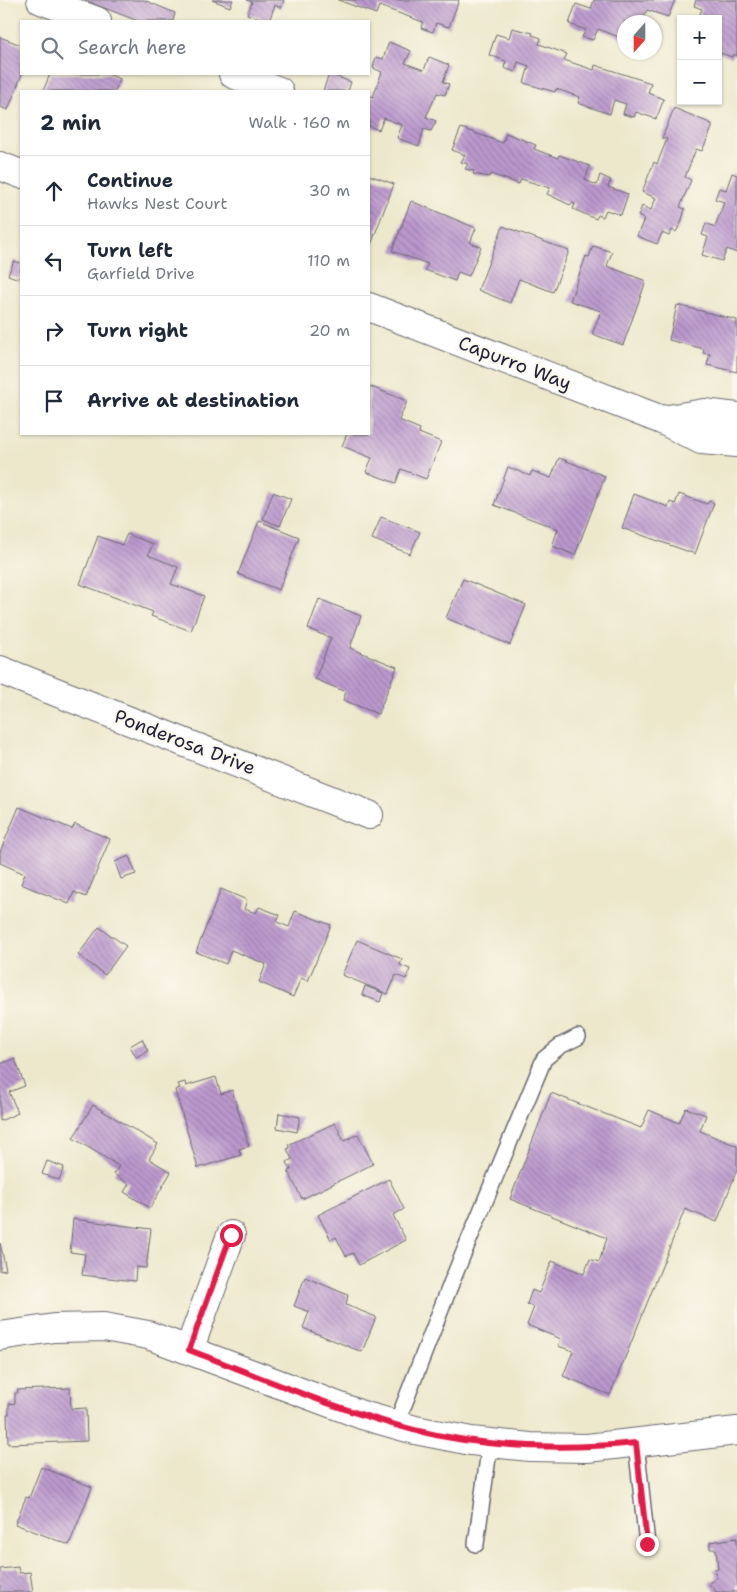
<!DOCTYPE html>
<meta charset="utf-8">
<style>
body{margin:0;font-family:"Shantell Sans",sans-serif;background:#f2f2f3;color:#1f2937}
.controls{position:absolute;right:15px;top:15px;display:grid;overflow:hidden;border-radius:0px;box-shadow:0 1px 4px #0004}
.controls button{width:45px;height:45px;display:grid;place-items:center;padding:0;border:0;border-bottom:1px solid #e0e1e3;background:#fff;color:#1f2937;font:25px sans-serif}
.compass{position:absolute;left:617px;top:15px;width:45px;height:45px;border-radius:50%;background:#fff;box-shadow:0 1px 4px #0004;rotate:201deg}
.stop{position:absolute;width:15px;height:15px;margin:-11px;border:4px solid #e11d48;border-radius:50%;background:#fff}
.stop.end{background:#e11d48;border-color:#fff;box-shadow:0 1px 5px #0008}
.list{margin:0;padding:0;list-style:none}
h2{display:flex;justify-content:space-between;align-items:center;height:65px;margin:0;padding:0 20px;font-size:21px}
h2 small{font-size:16px;font-weight:400;color:#747a83}
.list li{display:grid;grid-template-columns:32px 1fr auto;gap:15px;align-items:center;box-sizing:border-box;height:70px;padding:0 20px;border-top:1px solid #e0e1e3}
.list b{display:block;font-size:19px;white-space:nowrap}
.list p{margin:0;font-size:16px;white-space:nowrap;color:#747a83}
.list em{font-size:16px;font-style:normal;color:#747a83}
.icon{flex:none;width:28px;height:28px;fill:none;stroke:currentColor;stroke-width:2;stroke-linecap:round;stroke-linejoin:round}
.map{position:relative;flex:none;width:737px;height:1592px;overflow:hidden}
.search{position:absolute;background:#fff;box-shadow:0 1px 4px #0004;left:20px;top:20px;width:350px;height:55px;display:flex;align-items:center;gap:12px;box-sizing:border-box;padding:0 18px;border-radius:0px;color:#747a83;font-size:19px}
.panel{position:absolute;background:#fff;box-shadow:0 1px 4px #0004;left:20px;top:90px;width:350px;height:345px;border-radius:0px}
.map>svg:first-child{display:block}
</style>
<div class="map">
<svg width="737" height="1592" viewBox="0 0 737 1592">
<defs>
<pattern id="building-back-hatch" width="6" height="6" patternUnits="userSpaceOnUse" patternTransform="scale(1.25)"><rect width="6" height="6" fill="#bb98ce"/><path d="M-1 5l2 2M0 0l6 6M5-1l2 2" fill="none" stroke="#987ca8"/></pattern>
</defs>
<rect width="100%" height="100%" fill="#fbf7ec"/>
<filter id="ink" filterUnits="userSpaceOnUse"><feTurbulence type="fractalNoise" baseFrequency=".02" numOctaves="2"/><feDisplacementMap in="SourceGraphic" scale="10" xChannelSelector="R" yChannelSelector="G"/><feConvolveMatrix kernelMatrix="1 2 1 2 8 2 1 2 1" color-interpolation-filters="sRGB"/></filter>
<filter id="wash" filterUnits="userSpaceOnUse"><feTurbulence type="fractalNoise" baseFrequency=".0096" numOctaves="4" result="noise"/><feDisplacementMap in="SourceGraphic" scale="20" xChannelSelector="R" yChannelSelector="G"/><feGaussianBlur stdDeviation="1.12" result="paint"/><feColorMatrix in="noise" values="0 0 0 0 0 0 0 0 0 0 0 0 0 0 0 0 0 1.4 0 .05"/><feComposite in="paint" operator="in"/></filter>
<g filter="url(#wash)">
<rect width="100%" height="100%" fill="#ede8cc"/>
<g id="blocks">
<!-- building -->
<g fill="url(#building-back-hatch)">
<path d="M84,0H144L175,13L173,21H138Z"/>
<path d="M212,0H233L230,7Z"/>
<path d="M247,0H284L281,8L275,5L269,21L247,14L252,2Z"/>
<path d="M338,0H459L449,27L436,23L433,32L421,28L423,22L379,6L376,14Z"/>
<path d="M594,0H675L668,17L647,10L642,22H624V39L598,29L593,40L582,37L586,30L569,24L576,4L591,9Z"/>
<path d="M696,0H737V56L733,54L732,57L720,53L718,56V19H698L702,9L694,6Z"/>
<path d="M512,28L533,33L532,35L541,38L539,44L567,54L564,60L594,70L595,65L651,83L648,93L664,99L656,119L636,112L634,117L623,114L626,104L614,100L610,114L578,103L580,97L556,89L555,92L524,83L529,66L518,62L515,72L504,68L506,61L489,55L496,34L509,38Z"/>
<path d="M0,37L21,45L22,74L8,110L0,107Z"/>
<path d="M389,42L411,51L405,63L424,70L429,57L449,65L443,82L449,84L445,95L437,93L426,117L436,121L431,131L424,129L419,146L397,138L402,125L384,118L379,130L369,126V95L373,97L382,72L373,68L376,57L383,59Z"/>
<path d="M50,74H108L120,79L115,91H43Z"/>
<path d="M329,74L351,82L348,91H323Z"/>
<path d="M674,108L712,124V128L702,151L696,149L685,177L691,180L680,207L685,209L681,223L676,232L672,230L669,236L662,233L657,244L637,236L644,219L638,216L642,206L651,210L656,198L642,192L654,162L657,164L667,139L662,138Z"/>
<path d="M461,128L503,143L506,133L536,145L534,149L558,158L559,155L590,166L585,180L597,185L600,175L611,180L608,187L628,194L621,215L606,210L603,217L598,215L596,219L573,209L575,204L572,203L570,205L547,194L550,188L521,179L519,184L491,174L489,177L473,174L474,171L465,169L468,164L461,162L465,155L452,150Z"/>
<path d="M732,173L737,175V253L727,249L722,261L702,255L708,237L702,235L706,223L715,227L724,202L715,199L719,188L726,190Z"/>
<path d="M369,175L394,184L369,250Z"/>
<path d="M411,201L476,228L470,243L481,247L469,276L458,272L455,281L425,270L428,264L392,251Z"/>
<path d="M503,226L569,251L553,292L519,279L510,303L478,290Z"/>
<path d="M593,246L612,252L607,266L646,281L623,345L592,334L601,311L570,301L586,256L589,257Z"/>
<path d="M14,261L21,263L19,279L8,275Z"/>
<path d="M677,305L737,320V372L707,365L710,354L703,353L704,349L669,340Z"/>
<path d="M369,386L407,401L399,420L420,429L419,433L441,442L426,479L401,469L396,483L366,472L372,458L342,446L347,434H369Z"/>
<path d="M559,458L605,476L575,555L552,546L558,529L494,505L508,467L530,476L532,471L551,478Z"/>
<path d="M273,492L291,499L280,526L263,519Z"/>
<path d="M634,494L668,507L670,502L675,504L679,494L707,504L709,501L714,503L695,554L622,528Z"/>
<path d="M381,517L420,532L410,554L372,539Z"/>
<path d="M259,521L299,537L279,590L238,574Z"/>
<path d="M127,534L153,544L148,555L178,567L171,584L204,596L191,631L151,616L153,612L80,584L98,536L122,545Z"/>
<path d="M463,579L526,605L510,645L446,618Z"/>
<path d="M319,599L361,616L350,648L397,667L378,714L343,700L346,692L315,679L331,638L308,629Z"/>
<path d="M19,807L72,829L75,824L110,839L86,897L74,892L69,904L21,884L25,874L0,863V852Z"/>
<path d="M129,856L136,874L121,879L115,862Z"/>
<path d="M221,889L247,900L244,909L256,913L259,907L280,915L277,922L289,927L295,911L331,925L308,981L301,978L293,997L259,982L266,964L231,950L226,964L196,952Z"/>
<path d="M99,927L126,946L105,975L78,955Z"/>
<path d="M357,940L402,959L400,965L410,969L406,979L396,975L388,994L342,975Z"/>
<path d="M365,986L383,993L380,1002L362,995Z"/>
<path d="M142,1039L148,1051L136,1057L130,1046Z"/>
<path d="M15,1059L25,1086L9,1092L18,1113L0,1121V1064Z"/>
<path d="M216,1077L221,1094L232,1090L249,1146L239,1149L241,1155L198,1168L175,1090L180,1088L178,1084L185,1082L186,1086Z"/>
<path d="M551,1093L641,1128L649,1110L679,1123L686,1108L706,1115L700,1131L737,1146V1170L717,1222L685,1209L610,1395L563,1376L573,1351L558,1346L561,1339L527,1325L534,1307L527,1304L532,1290L539,1293L552,1261L584,1274L590,1259L599,1262L607,1238L510,1199Z"/>
<path d="M93,1105L158,1144L149,1159L171,1172L150,1208L124,1192L129,1184L114,1174L119,1166L73,1138Z"/>
<path d="M279,1113L300,1117L297,1132L277,1128Z"/>
<path d="M335,1123L344,1141L358,1134L373,1164L302,1199L288,1171L291,1170L287,1162L292,1159L287,1149L290,1148L288,1145Z"/>
<path d="M47,1161L64,1167L59,1180L42,1174Z"/>
<path d="M389,1179L404,1209L393,1215L406,1240L359,1265L353,1253L346,1256L336,1237L331,1240L318,1215Z"/>
<path d="M73,1219L151,1229L146,1268L136,1267L135,1281L82,1275L85,1254L70,1252Z"/>
<path d="M0,1243L6,1270L0,1271Z"/>
<path d="M305,1277L348,1295L346,1305L376,1317L362,1352L303,1328L309,1312L294,1306Z"/>
<path d="M70,1388L71,1409L86,1408L87,1441L8,1444L7,1414H9V1404L15,1403V1393H18L17,1390Z"/>
<path d="M41,1467L92,1487L69,1545L15,1524L26,1497L29,1498Z"/>
<path d="M737,1538V1592H716L709,1583L717,1578L714,1569H718L716,1549H710V1542Z"/>
<path d="M18,1567L19,1573L30,1572L33,1592H0V1569Z"/>
</g>
</g>
</g>
<g filter="url(#ink)">
<use href="#blocks" fill-opacity="0" stroke="#69676e" stroke-width="1"/>
<g fill="none" stroke-linecap="round" stroke-linejoin="round">
<!-- lane casing -->
<g stroke="#69676e" stroke-width="18">
<g id="lane">
<path d="M396,1425L452,1281L544,1059L560,1046L578,1037"/>
<path d="M636,1443L647,1544"/>
<path d="M476,1544L490,1443"/>
</g>
</g>
<!-- street casing -->
<g stroke="#69676e" stroke-width="30">
<g id="street">
<path d="M41,0L97,21"/>
<path d="M233,74L279,91"/>
<path d="M0,166L21,174"/>
<path d="M369,307L662,420L701,440L737,443"/>
<path d="M662,420L704,413L737,417"/>
<path d="M0,670L369,815"/>
<path d="M0,1336L54,1328L104,1327L148,1335L362,1415L415,1430L471,1441L530,1447L587,1448L737,1431"/>
<path d="M189,1350L231,1235"/>
</g>
</g>
<!-- lane -->
<use href="#lane" stroke="#fff" stroke-width="15"/>
<!-- street -->
<use href="#street" stroke="#fff" stroke-width="28"/>
</g>
</g>
<g fill="none" stroke-linecap="round" stroke-linejoin="round" filter="url(#ink)">
<!-- route -->
<path stroke="#e11d48" stroke-width="6" d="M231,1235L189,1350C263,1378 337,1410 414,1430C486,1448 562,1450 636,1443L647,1544"/>
</g>
<g text-anchor="middle" dominant-baseline="central" stroke-width="4" stroke-linejoin="round" paint-order="stroke">
<!-- street labels -->
<g font-size="19" fill="#22223b" stroke="#fbf7ec">
<text transform="translate(515 363) rotate(21)">Capurro Way</text>
<text transform="translate(185 742) rotate(21)">Ponderosa Drive</text>
</g>
</g>
</svg>
<div class="controls">
<button>+</button>
<button>−</button>
</div>
<svg class="compass" viewBox="-18 -18 36 36"><path d="M0-13l5 13h-10z" fill="#e53935"/><path d="M0 13l5-13h-10z" fill="#747a83"/></svg>
<div class="stop" style="left:231px;top:1235px"></div>
<div class="stop end" style="left:647px;top:1544px"></div>
<div class="search"><svg class="icon" aria-label="search" viewBox="0 0 24 24"><circle cx="10" cy="10" r="6"/><path d="M15 15l6 6"/></svg>Search here</div>
<section class="panel">
<h2>2 min<small>Walk · 160 m</small></h2>
<ul class="list">
<li><svg class="icon" aria-label="ahead" viewBox="0 0 24 24"><path d="M12 20V5M6 11l6-6 6 6"/></svg><div><b>Continue</b><p>Hawks Nest Court</p></div><em>30 m</em></li>
<li><svg class="icon" aria-label="left" viewBox="0 0 24 24"><path d="M17 20v-9H6M10 6l-5 5 5 5"/></svg><div><b>Turn left</b><p>Garfield Drive</p></div><em>110 m</em></li>
<li><svg class="icon" aria-label="right" viewBox="0 0 24 24"><path d="M7 20v-9h11M14 6l5 5-5 5"/></svg><div><b>Turn right</b></div><em>20 m</em></li>
<li><svg class="icon" aria-label="arrive" viewBox="0 0 24 24"><path d="M6 21V4h12l-3 4 3 4H6"/></svg><div><b>Arrive at destination</b></div></li>
</ul>
</section>
</div>
